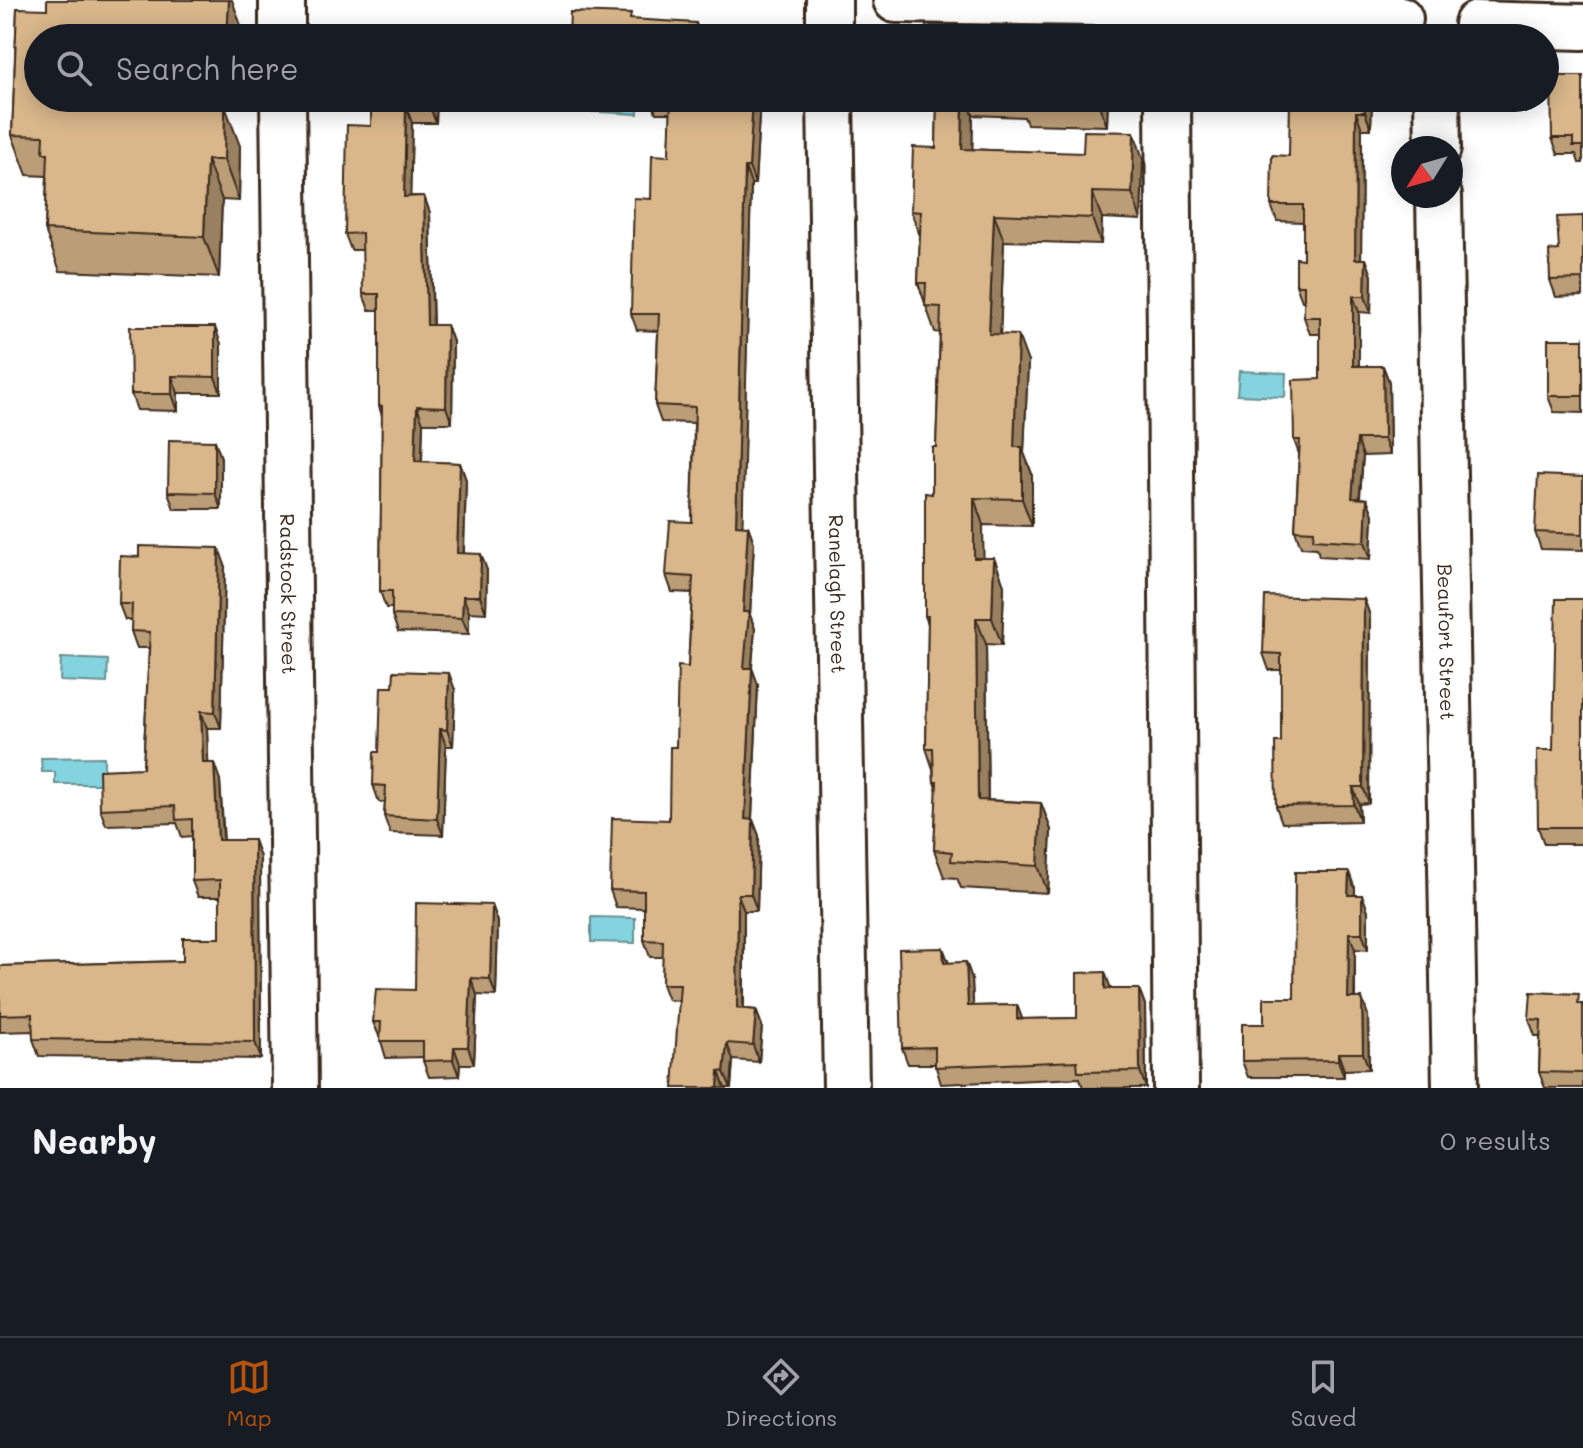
<!DOCTYPE html>
<style>
body{margin:0;font-family:Mali,sans-serif;background:#242831;color:#f1f3f6}
.compass{position:absolute;left:1391px;top:136px;width:72px;height:72px;border-radius:50%;background:#171b24;box-shadow:0 4px 20px #0003;rotate:233deg}
.list{margin:0;padding:0;list-style:none}
h2{display:flex;justify-content:space-between;align-items:center;height:104px;margin:0;padding:0 32px;font-size:34px}
h2 small{font-size:26px;font-weight:400;color:#9ea1a6}
.icon{flex:none;width:44px;height:44px;fill:none;stroke:currentColor;stroke-width:2;stroke-linecap:round;stroke-linejoin:round}
.map{position:relative;flex:none;width:1583px;height:1088px;overflow:hidden}
.search{position:absolute;background:#171b24;box-shadow:0 4px 20px #0003;left:24px;right:24px;top:24px;height:88px;display:flex;align-items:center;gap:20px;box-sizing:border-box;padding:0 28px;border-radius:44px;color:#9ea1a6;font-size:30px}
.sheet{height:248px;background:#171b24}
nav{display:flex;justify-content:space-around;align-items:center;box-sizing:border-box;height:112px;border-top:2px solid #363941;background:#171b24;font-size:22px;color:#9ea1a6}
nav a{display:grid;justify-items:center;gap:4px}
nav .on{color:#b45309}
.map>svg:first-child{display:block}
</style>
<div class="map">
<svg width="1583" height="1088" viewBox="0 0 1583 1088">
<rect width="100%" height="100%" fill="#fff"/>
<filter id="ink" filterUnits="userSpaceOnUse"><feTurbulence type="fractalNoise" baseFrequency=".0125" numOctaves="2"/><feDisplacementMap in="SourceGraphic" scale="16" xChannelSelector="R" yChannelSelector="G"/><feConvolveMatrix kernelMatrix="1 2 1 2 8 2 1 2 1" color-interpolation-filters="sRGB"/></filter>
<g filter="url(#ink)">
<!-- water -->
<g fill="#84d4e0" stroke="#679092" stroke-width="2">
<path d="M581,98H638V114L580,111Z"/>
<path d="M1239,371L1286,373L1285,397L1237,395Z"/>
<path d="M61,658L108,660L107,683L60,681Z"/>
<path d="M104,757V784H55V772H42L41,758Z"/>
<path d="M591,917L635,918V943L591,942Z"/>
</g>
<g fill="none" stroke-linecap="round" stroke-linejoin="round">
<!-- minor casing -->
<g stroke="#3b2a1e" stroke-width="50">
<g id="minor">
<path d="M282,0V38"/>
<path d="M829,0V38"/>
<path d="M896,0L1167,4L1400,19"/>
<path d="M1477,24L1583,27"/>
<path id="s1" d="M283,98L295,1088"/>
<path id="s2" d="M830,98L846,1088"/>
<path d="M1168,98L1176,1088"/>
<path d="M1437,98L1438,148"/>
<path id="s3" d="M1439,196L1455,1088"/>
</g>
</g>
<!-- minor -->
<use href="#minor" stroke="#fff" stroke-width="44"/>
</g>
<!-- wall -->
<g fill="#bb9d78" stroke="#3b2a1e" stroke-width="2">
<path d="M17,8L244,34V38H38V98H79V100L240,146L239,201L222,200L219,277L60,271L45,230L47,176L27,175L12,135Z"/>
<path d="M1583,76V163H1579L1576,154H1558L1552,138Z"/>
<path d="M371,98H437L436,123H412L410,196H424L430,213L433,325H447L453,342L452,423H423L422,462L460,463L466,480L464,553L487,570L486,613L469,612V634L398,632L392,615V608H386L380,591L382,416L379,406V310H369L363,294V250H351L345,234L371,126Z"/>
<path d="M651,98H760L755,184H751L742,526H748L754,543L750,615L755,629L752,668L758,685L752,820H753L759,836L757,911H744V1009L756,1010L762,1026L759,1062L733,1060L731,1088H725L679,1001L668,1000L662,984L663,957H650L644,940V908L616,907L610,890L669,820L676,747L688,667L692,593L672,592L666,575L692,522L694,423L661,422L655,405L658,331L637,330L631,314L651,199L669,156L671,113H656Z"/>
<path d="M931,98H1108L1107,126L1027,124L1024,117L973,115L972,149L1143,159L1141,220L1102,218L1101,244L1004,241L1000,335L1028,362L1024,453L1032,474V526L983,525V558H994L1004,585L1002,645L986,644L988,800L1041,803L1051,830L1048,893L961,888L957,878L944,877L934,850L937,791L934,782L933,769L926,748L928,624L925,616L936,447L940,333L935,332L918,283L920,236L911,211L936,148L937,106H934Z"/>
<path d="M1372,98L1371,129H1362L1361,259H1366L1372,276L1371,313L1359,312V366H1383L1389,382L1390,455L1363,456L1360,498L1367,499L1373,515L1371,559L1319,556L1317,548L1301,547L1295,530L1299,454L1294,440L1320,379V334H1310L1304,317V301H1302L1296,285L1303,259V222L1277,221L1271,205L1289,156Z"/>
<path d="M1583,216V296L1556,297L1550,280L1559,250Z"/>
<path d="M1583,339V413L1554,412L1548,396Z"/>
<path d="M221,344V393H178V411L137,410L131,394Z"/>
<path d="M215,441L221,458V509H174L168,492Z"/>
<path d="M1583,477V550L1541,549L1535,532Z"/>
<path d="M225,565L221,728H207L208,763L220,780L224,840L260,857L261,1059L39,1056L33,1039V1031L0,1032V966L183,961L220,938V897H198L192,881V836L182,837L177,823L106,825L100,809L143,768L149,648H137L131,631L132,620H125L119,604Z"/>
<path d="M1364,599L1370,616L1369,803L1359,804L1360,821L1282,823L1276,806L1281,742V670H1269L1263,653Z"/>
<path d="M1583,599V844H1544L1538,827Z"/>
<path d="M455,690L453,746H446L443,835L390,833L384,816L385,802H379L373,785L379,752Z"/>
<path d="M1355,889V895H1362L1368,911V950L1355,949V998L1368,1015L1369,1069L1344,1070V1077H1248L1242,1061L1264,1024L1294,998Z"/>
<path d="M492,905L498,922L496,996L477,995L474,1064H460L459,1076L429,1077L423,1061V1057L386,1058L380,1038L373,1022L415,990Z"/>
<path d="M943,948L949,963L966,962L972,979L973,1006L1017,1005L1022,1019L1077,1018L1111,989H1139L1145,1005L1146,1088H1083L1080,1078L941,1084L935,1064H908L902,1048Z"/>
<path d="M1583,1004V1088H1545L1539,1072L1540,1036H1535L1529,1019Z"/>
</g>
<!-- shaded-wall -->
<g fill="#988061" stroke="#3b2a1e" stroke-width="2">
<path d="M229,0H232L244,34V38H227Z"/>
<path d="M696,23L701,38L695,35Z"/>
<path d="M431,24L437,38H431Z"/>
<path d="M430,98H437L436,123L430,107Z"/>
<path d="M753,98H760L755,184L749,167Z"/>
<path d="M963,98H967L973,115L972,175L962,149Z"/>
<path d="M1097,98H1108L1107,126L1097,100Z"/>
<path d="M1365,98H1372L1371,129L1365,112Z"/>
<path d="M225,106L240,146L239,201L224,160Z"/>
<path d="M406,106L412,123L410,213L404,197Z"/>
<path d="M1356,112L1362,129L1361,276L1355,259Z"/>
<path d="M1134,132L1143,159L1141,220L1132,193Z"/>
<path d="M207,160L222,200L219,277L204,237Z"/>
<path d="M745,167L751,184L742,542L736,525Z"/>
<path d="M1092,192L1102,218L1101,244L1092,218Z"/>
<path d="M424,196L430,213L433,342L427,325Z"/>
<path d="M994,214L1004,241L999,361L989,334Z"/>
<path d="M1366,259L1372,276L1371,313L1365,296Z"/>
<path d="M1353,296L1359,312V383L1353,366Z"/>
<path d="M447,325L453,342L452,423L446,407Z"/>
<path d="M215,327L221,344V393L215,377Z"/>
<path d="M1018,335L1028,362L1024,453L1032,474V526L1022,499L1014,447Z"/>
<path d="M1383,366L1389,382L1390,455L1384,439Z"/>
<path d="M172,376L178,393V411L172,394Z"/>
<path d="M417,406L423,423L421,478L415,461Z"/>
<path d="M1357,439L1363,456L1358,514L1352,498Z"/>
<path d="M215,441L221,458V509L215,493Z"/>
<path d="M460,463L466,480L463,569L457,553Z"/>
<path d="M974,498L983,525L984,584L974,558Z"/>
<path d="M1367,499L1373,515L1371,559L1365,542Z"/>
<path d="M748,526L754,543L750,615L755,629L750,685L744,668L743,612Z"/>
<path d="M219,548L225,565L221,728L215,712Z"/>
<path d="M481,554L487,570L486,613L480,596Z"/>
<path d="M994,558L1004,585L1002,645L992,618Z"/>
<path d="M463,596L469,612V634L462,618Z"/>
<path d="M1364,599L1370,616L1369,803L1363,787Z"/>
<path d="M976,618L986,644L988,826L978,800Z"/>
<path d="M752,668L758,685L751,836L745,819Z"/>
<path d="M449,673L455,690L453,746L447,730Z"/>
<path d="M201,711L207,728L209,780L203,763Z"/>
<path d="M440,729L446,746L443,835L437,819Z"/>
<path d="M214,763L220,780L224,857L218,840Z"/>
<path d="M1353,787L1359,804L1360,821L1354,805Z"/>
<path d="M1041,803L1051,830L1048,893L1038,866Z"/>
<path d="M753,820L759,836L757,911L751,894Z"/>
<path d="M254,840L260,857L261,1059L255,1042Z"/>
<path d="M1349,872L1355,889L1354,911L1348,895Z"/>
<path d="M738,894L744,911L743,1025L737,1008Z"/>
<path d="M1362,895L1368,911V950L1362,933Z"/>
<path d="M492,905L498,922L496,996L490,979Z"/>
<path d="M1349,933L1355,949L1354,1015L1348,998Z"/>
<path d="M943,948L949,964L944,963Z"/>
<path d="M966,962L972,979L974,1022L968,1006Z"/>
<path d="M1105,972L1111,989H1105Z"/>
<path d="M471,978L477,995L474,1064L468,1047Z"/>
<path d="M1139,989L1145,1005L1146,1088L1140,1071Z"/>
<path d="M1362,998L1368,1015L1369,1069L1363,1053Z"/>
<path d="M1017,1005L1023,1021L1017,1019Z"/>
<path d="M756,1010L762,1026L759,1062L753,1045Z"/>
<path d="M727,1043L733,1060L731,1088L724,1072Z"/>
<path d="M454,1047L460,1064L459,1076L453,1060Z"/>
<path d="M1338,1053L1344,1070V1077L1338,1060Z"/>
<path d="M719,1071L725,1088H718Z"/>
</g>
<!-- building -->
<g fill="#d9b78b" stroke="#3b2a1e" stroke-width="2">
<path d="M47,0H229L227,38H38V98H62V99L225,106L224,160H207L204,237L45,230L48,153H43L44,136L12,135L17,8L47,9Z"/>
<path d="M570,12L631,14L630,19L696,23L695,35L755,38H569Z"/>
<path d="M393,23L431,24V38H392Z"/>
<path d="M926,25L1040,28V38H925Z"/>
<path d="M1551,76H1583V146H1573V138H1552Z"/>
<path d="M371,98H430V107L406,106L404,197L424,196L427,325H447L446,407L417,406L415,461L460,463L457,553L481,554L480,596H463L462,618L392,615V591H380L382,406H379V294H363L362,233L345,234L347,125L371,126Z"/>
<path d="M671,98H753L749,167H745L736,525L748,526L743,612H749L744,668H752L745,819L753,820L751,894H738L737,1008L756,1010L753,1045L727,1043L724,1072L719,1071L718,1088H673L680,984H662L663,941L644,940V891L610,890L612,818L669,820L670,747H676L678,666L688,667L693,577L666,575L670,521L692,522L695,407L655,405L659,314H631L634,198L651,199L652,155L669,156Z"/>
<path d="M937,98H963L962,149L1083,153L1084,131L1134,132L1132,193L1092,192V218L994,214L989,334L1018,335L1014,447H1022V499L974,498V558H994L992,618H976L978,800L1041,803L1038,866L951,861L952,852L934,850L937,782H934L933,748H926L928,616H925V493L932,494V447H936L941,307L925,306L926,283H918L921,212L911,211L913,147L936,148Z"/>
<path d="M1037,98H1097V100Z"/>
<path d="M1290,98H1365V112H1356L1355,259H1366L1365,296H1353V366H1383L1384,439H1357L1352,498L1367,499L1365,542L1313,539L1314,531L1295,530L1300,440H1294L1293,380L1320,379V317H1304V285H1296V258L1303,259V205H1271L1272,155L1289,156Z"/>
<path d="M1583,216V279L1550,280L1549,251L1559,250L1557,217Z"/>
<path d="M130,327H215V377L172,376V394H131Z"/>
<rect x="1548" y="339" width="35" height="57"/>
<path d="M169,440L215,441V493L168,492Z"/>
<path d="M1538,475L1583,477V534L1535,532Z"/>
<path d="M139,546L219,548L215,712L201,711L203,763H214L218,840H254L255,1042L33,1039L32,1014L0,1015V966L183,961V938H220V880L192,881V819L176,820L175,806L100,809L99,770L143,768L150,632L131,631L132,604H119L120,556L139,557Z"/>
<path d="M1265,596L1364,599L1363,787H1353L1354,805L1276,806L1275,742H1281V654L1263,653Z"/>
<path d="M1556,599H1583V827H1538L1537,750H1553Z"/>
<path d="M394,671L449,673L447,730L440,729L437,819L384,816L386,786L373,785L374,752H379L381,687H393Z"/>
<path d="M1295,872H1349L1348,895H1362V933H1349L1348,998H1362L1363,1053H1338V1060L1242,1061V1024H1264V998H1294Z"/>
<path d="M416,903L492,905L490,979L471,978L468,1047H454L453,1060L423,1061V1041H380L381,1022H373L376,989L415,990Z"/>
<path d="M943,948L944,963L966,962L968,1006L1017,1005V1019L1077,1018V973L1105,972V989H1139L1140,1071L1078,1072L1077,1061L935,1067V1047L902,1048L899,949Z"/>
<path d="M1531,992L1579,994L1578,1004H1583V1073L1539,1072L1541,1020L1529,1019Z"/>
</g>
</g>
<g text-anchor="middle" dominant-baseline="central" stroke-width="6" stroke-linejoin="round" paint-order="stroke">
<!-- street labels -->
<g font-size="20" fill="#3b2a1e" stroke="#fff">
<text stroke="none"><textPath href="#s1" startOffset="496">Radstock Street</textPath></text>
<text stroke="none"><textPath href="#s2" startOffset="496">Ranelagh Street</textPath></text>
<text stroke="none"><textPath href="#s3" startOffset="446">Beaufort Street</textPath></text>
</g>
</g>
</svg>
<svg class="compass" viewBox="-18 -18 36 36"><path d="M0-13l5 13h-10z" fill="#e53935"/><path d="M0 13l5-13h-10z" fill="#9ea1a6"/></svg>
<div class="search"><svg class="icon" aria-label="search" viewBox="0 0 24 24"><circle cx="10" cy="10" r="6"/><path d="M15 15l6 6"/></svg>Search here</div>
</div>
<section class="sheet">
<h2>Nearby<small>0 results</small></h2>
<ul class="list">
</ul>
</section>
<nav>
<a class="on"><svg class="icon" aria-label="map" viewBox="0 0 24 24"><path d="M3 6l6-2 6 2 6-2v14l-6 2-6-2-6 2zM9 4v14M15 6v14"/></svg>Map</a>
<a><svg class="icon" aria-label="directions" viewBox="0 0 24 24"><path d="M12 3l9 9-9 9-9-9zM9 14v-3h6M13 9l2 2-2 2"/></svg>Directions</a>
<a><svg class="icon" aria-label="saved" viewBox="0 0 24 24"><path d="M7 4h10v16l-5-4-5 4z"/></svg>Saved</a>
</nav>
